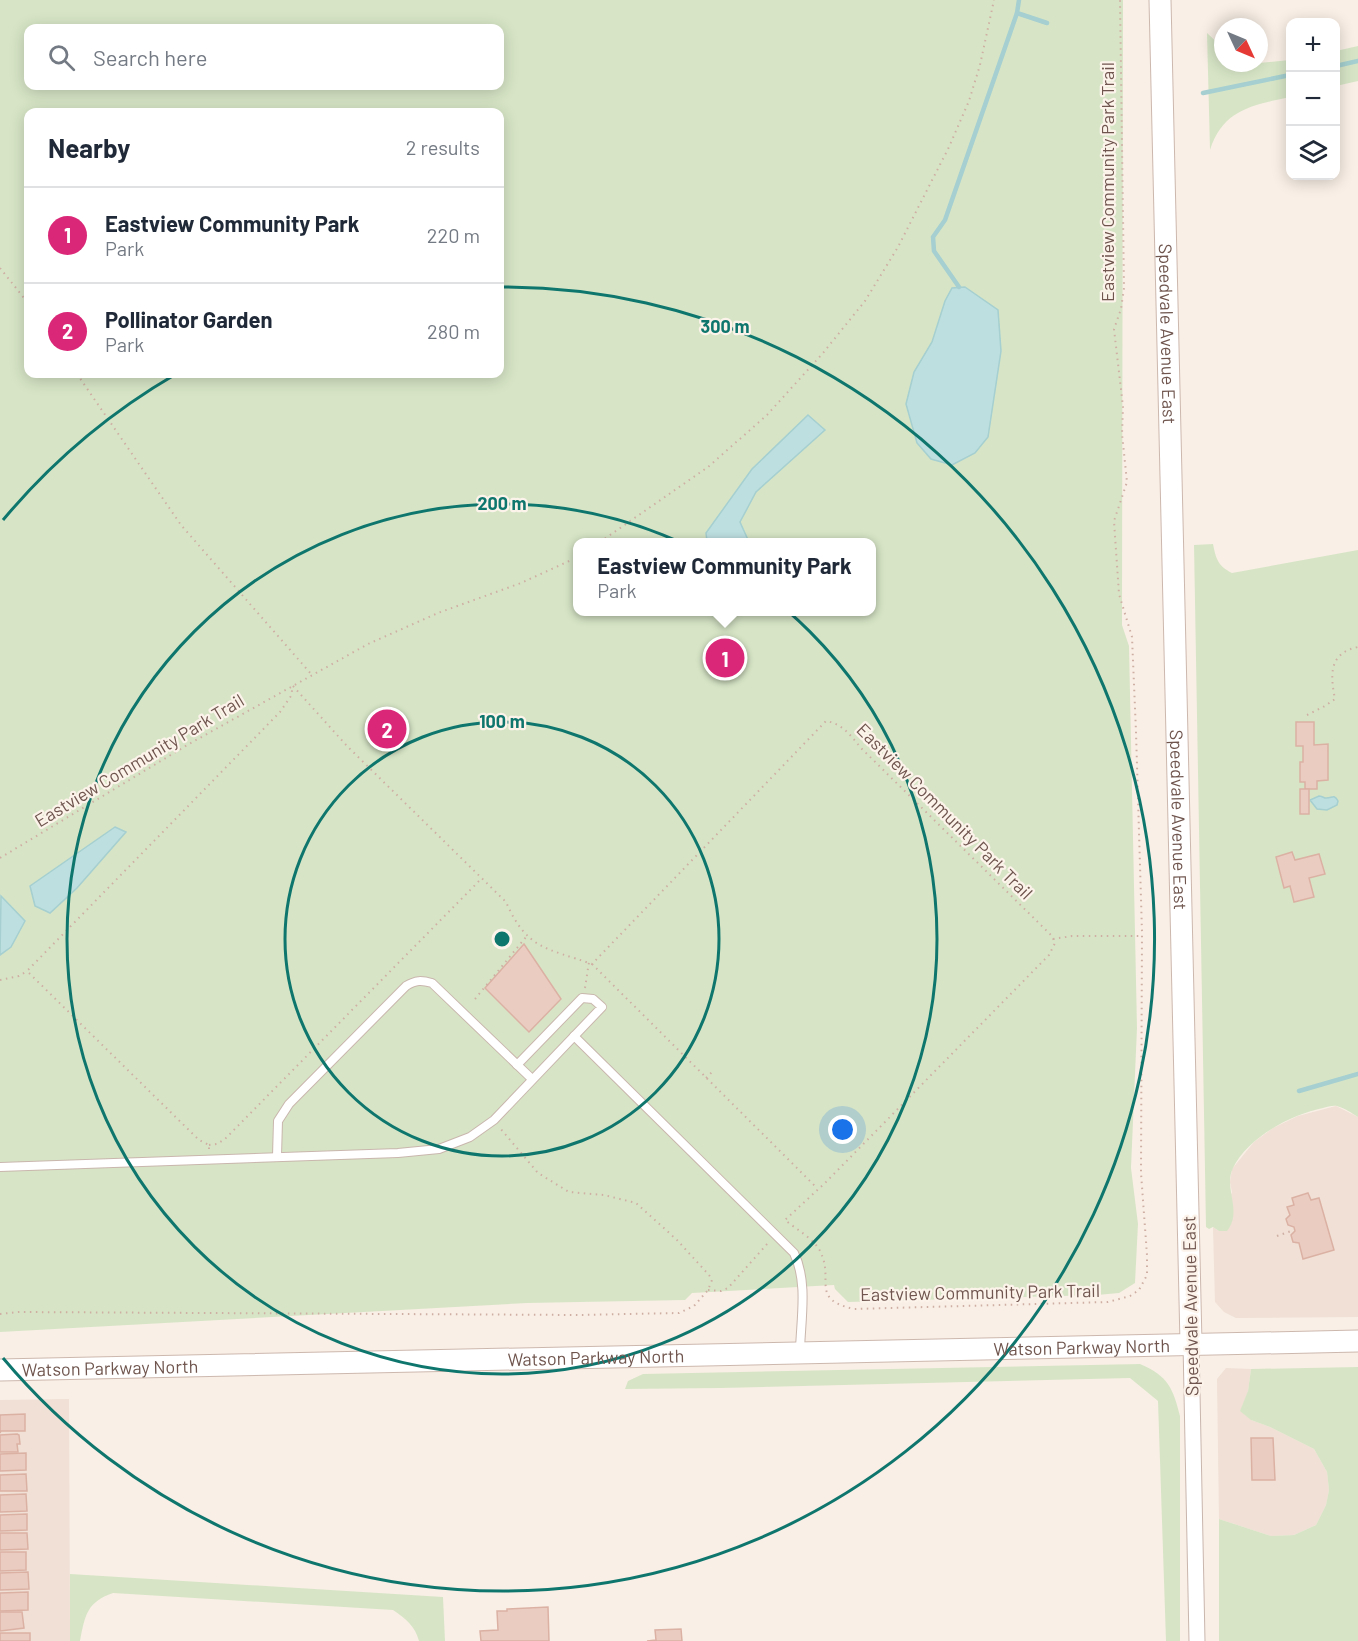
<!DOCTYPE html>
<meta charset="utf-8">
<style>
body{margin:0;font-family:Barlow,sans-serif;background:#f6f6f7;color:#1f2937}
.controls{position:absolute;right:18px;top:18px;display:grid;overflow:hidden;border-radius:12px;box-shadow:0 3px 15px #0003}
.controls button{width:54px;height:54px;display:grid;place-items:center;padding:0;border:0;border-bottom:2px solid #e0e1e3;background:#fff;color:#1f2937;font:30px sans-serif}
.compass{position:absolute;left:1214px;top:18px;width:54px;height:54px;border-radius:50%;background:#fff;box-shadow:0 3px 15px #0003;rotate:134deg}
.you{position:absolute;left:843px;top:1130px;width:21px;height:21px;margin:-15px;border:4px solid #fff;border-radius:50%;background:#1a73e8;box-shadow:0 0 0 9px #1a73e833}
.badge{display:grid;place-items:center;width:39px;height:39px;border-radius:50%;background:#db2777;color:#fff;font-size:20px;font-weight:700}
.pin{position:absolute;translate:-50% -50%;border:3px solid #fff;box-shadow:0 2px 6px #0006}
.popup{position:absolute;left:573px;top:538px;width:303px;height:78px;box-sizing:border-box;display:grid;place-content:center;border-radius:12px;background:#fff;filter:drop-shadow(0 2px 4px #0005);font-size:20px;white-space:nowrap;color:#747a83}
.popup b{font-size:22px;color:#1f2937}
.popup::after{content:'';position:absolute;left:50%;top:100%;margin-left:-12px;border:12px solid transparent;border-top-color:#fff}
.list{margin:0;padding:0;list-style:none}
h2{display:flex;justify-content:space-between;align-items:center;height:78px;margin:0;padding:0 24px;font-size:26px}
h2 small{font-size:20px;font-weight:400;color:#747a83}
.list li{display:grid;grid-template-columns:39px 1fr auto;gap:18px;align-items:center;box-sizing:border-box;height:96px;padding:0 24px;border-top:2px solid #e0e1e3}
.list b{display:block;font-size:22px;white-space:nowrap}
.list p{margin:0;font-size:20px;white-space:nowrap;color:#747a83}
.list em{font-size:20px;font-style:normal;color:#747a83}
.icon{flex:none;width:33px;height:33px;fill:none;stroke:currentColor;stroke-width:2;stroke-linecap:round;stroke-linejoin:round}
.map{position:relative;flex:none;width:1358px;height:1641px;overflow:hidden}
.search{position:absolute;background:#fff;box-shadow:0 3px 15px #0003;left:24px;top:24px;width:480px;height:66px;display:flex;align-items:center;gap:15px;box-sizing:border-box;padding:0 21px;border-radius:12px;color:#747a83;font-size:22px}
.panel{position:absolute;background:#fff;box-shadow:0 3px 15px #0003;left:24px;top:108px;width:480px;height:270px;border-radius:12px}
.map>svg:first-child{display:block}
</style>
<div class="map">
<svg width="1358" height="1641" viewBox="0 0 1358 1641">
<rect width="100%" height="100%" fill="#f9efe6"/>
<!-- residential -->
<g fill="#f0e0d5">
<path d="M1336,1106L1358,1117V1317L1236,1318L1224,1312L1215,1302L1213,1227L1219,1231L1232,1192L1230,1182L1232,1169L1254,1142L1273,1128L1298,1116Z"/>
<path d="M1226,1368L1251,1369L1248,1391L1251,1420L1270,1427L1314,1449L1327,1472L1329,1490L1326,1505L1316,1525L1294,1535L1271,1536L1219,1519L1217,1379Z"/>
<path d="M69,1399L70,1641H0V1400Z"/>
</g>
<!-- green -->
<g fill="#d7e5c6" fill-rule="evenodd">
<path d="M0,0H1123L1122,625L1129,646L1137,1028L1131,1168L1138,1224L1135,1283L1119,1293L1097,1295L848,1302L835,1289L834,1285L692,1293L685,1300L527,1303L0,1332ZM28,28H500V86H28ZM28,112H500V374H28ZM578,542H872V612H578Z"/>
<path d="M1207,33L1223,48V63H1259L1290,60V97C1253,105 1223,109 1210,150Z"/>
<path d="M1358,46V81L1336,86V51Z"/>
<path d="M1213,544C1216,559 1218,566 1232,573L1358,550V1117C1352,1113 1344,1108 1337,1106C1333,1105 1327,1107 1323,1108C1292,1114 1247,1138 1233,1168C1223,1188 1243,1211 1227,1231H1219L1213,1227L1209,1229L1206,1227L1194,545Z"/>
<path d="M1140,1364C1168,1376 1173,1388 1180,1416V1641H1166L1158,1401L1130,1378L721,1388L625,1389L628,1381L643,1374Z"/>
<path d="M1358,1367V1641H1219V1519L1271,1536L1294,1535L1316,1525L1326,1505L1329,1490L1327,1472L1314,1449L1270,1427L1251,1420L1240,1411L1248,1391L1251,1369Z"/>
<path d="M70,1574L443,1597L445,1641H419C415,1626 406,1619 393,1610L113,1593C87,1602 85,1615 80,1641H70Z"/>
</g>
<!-- water -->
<g fill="#bddfe0" stroke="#a5cfd0" stroke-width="1.5">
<path d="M965,287L998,310L1001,351L988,437L975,453L952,465L931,459L917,443L906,404L914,372L932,342L945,301L952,288Z"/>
<path d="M808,415L825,430L756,492L740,522L749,542H707L706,533L752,469Z"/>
<path d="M1319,796C1321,796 1323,797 1325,798C1332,799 1334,793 1338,801L1337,805L1327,810L1317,809L1310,800Z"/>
<path d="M115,827L126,832L77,888L50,913L35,906L30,886Z"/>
<path d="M1,896L25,921L11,947L0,955Z"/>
</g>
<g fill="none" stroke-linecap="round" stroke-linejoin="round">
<!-- stream -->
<g stroke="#a5cfd0" stroke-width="4.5">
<path d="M1019,0L1017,13L1047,23"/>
<path d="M1336,66L1358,61"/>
<path d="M1203,93L1290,75"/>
<path d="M959,287L934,251L933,237L945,220L1017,13"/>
<path d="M1299,1091L1358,1074"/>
</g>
</g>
<!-- building -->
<g fill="#ebccc1" stroke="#dbb1a4" stroke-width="1.5">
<path d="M1296,722H1314V745L1328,744V780L1317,781V789H1305V782H1300V762H1303V746H1296Z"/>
<rect x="1300" y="789" width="9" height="25"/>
<path d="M1292,852L1295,860L1319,854L1325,874L1309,878L1314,897L1294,902L1290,886L1284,888L1276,857Z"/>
<path d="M524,944L561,999L529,1032L485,988Z"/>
<path d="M1308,1193L1311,1200L1319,1198L1334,1250L1303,1259L1299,1243L1293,1242L1291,1235L1295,1231L1294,1227L1288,1225L1286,1219L1290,1215L1287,1207L1294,1205L1292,1198Z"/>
<path d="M25,1414V1431H1L0,1433V1415Z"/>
<path d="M17,1434L19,1435L20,1444H17L18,1452H0V1435Z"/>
<path d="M1251,1438H1273L1275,1480H1252Z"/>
<path d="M26,1453V1470L0,1471V1454Z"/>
<path d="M26,1474L27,1491H0V1475Z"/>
<path d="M26,1494L27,1511L0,1512V1495Z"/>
<path d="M27,1514V1530L0,1531V1515Z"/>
<path d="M0,1533H27L28,1549L0,1550Z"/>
<path d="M0,1552H26V1570L0,1571Z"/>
<path d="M28,1572L29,1589L0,1590V1573Z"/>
<path d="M28,1592V1610L0,1611V1593Z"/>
<path d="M548,1607L549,1641H481L480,1631L498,1630L497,1611H507V1609Z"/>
<path d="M0,1612H22L24,1628L0,1631Z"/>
<path d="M681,1629L682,1641H647L656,1640L655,1630Z"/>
<rect x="0" y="1633" width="30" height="8"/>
</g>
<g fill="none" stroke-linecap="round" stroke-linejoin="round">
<!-- service casing -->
<g stroke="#c9b6ad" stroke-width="10">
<g id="service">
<path d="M574,1036L794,1253C808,1282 801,1318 800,1350"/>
<path d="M277,1156L278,1121L289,1104L406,986C416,980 421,980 432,983L532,1079"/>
<path d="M0,1167L398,1153L439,1149L470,1137L494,1120L602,1007L593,999L582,998L517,1065"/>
</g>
</g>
<!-- minor casing -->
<g stroke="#c9b6ad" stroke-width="17">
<path id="minor" d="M1191,1343L1197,1641"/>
</g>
<!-- secondary casing -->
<g stroke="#cdb8ae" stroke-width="23">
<g id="secondary">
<path id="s1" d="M1160,0L1191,1343"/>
<path id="s2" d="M0,1370L1358,1341"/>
</g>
</g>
<!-- path -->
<g stroke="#cfafa4" stroke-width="2" stroke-dasharray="1.5 4.5" stroke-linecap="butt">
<path d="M0,268L28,303"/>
<path d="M77,374L181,525L312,675"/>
<path d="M600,542L708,467L767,415L823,353L865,301L898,247L949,147L969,101L980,65L994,0"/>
<path d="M293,686L347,746L506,902C527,950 547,948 592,964L826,721C843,724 851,736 861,748L1052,936L1055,943L1049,955L826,1182L785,1220C796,1229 814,1239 820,1251C835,1280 809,1299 854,1309L1108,1302L1130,1296L1139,1290L1147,1275V1255L1141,1173L1142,932L1136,732L1132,637L1119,594L1114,521L1127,482L1122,434L1123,407L1114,329L1121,309L1124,288L1120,0"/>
<path d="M1307,715L1325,706L1335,699C1330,674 1329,653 1358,647"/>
<path d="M0,858L189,744L368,644L438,613L521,583L578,557"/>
<path d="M1053,939L1072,936H1142"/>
<path d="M592,964L817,1188"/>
<path d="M0,980L19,976L27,971"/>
<path d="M585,988L589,962"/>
<path d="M475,999L526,937"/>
<path d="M706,1078L714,1070"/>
<path d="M209,1145L217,1144L225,1139L482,878"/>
<path d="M209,1149V1145L199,1140L27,971L280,712L291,696L293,686"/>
<path d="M1277,1236L1294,1230"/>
<path d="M708,1290L721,1291L728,1288L768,1243"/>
<path d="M0,1314L18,1312L579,1315L679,1313L694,1306L708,1290L712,1280L709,1275L677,1240L636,1203L604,1195L569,1192L538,1173L500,1128"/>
</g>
<!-- service -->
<use href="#service" stroke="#fff" stroke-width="8"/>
<!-- minor -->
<use href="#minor" stroke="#fff" stroke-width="15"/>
<!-- secondary -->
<use href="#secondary" stroke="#fff" stroke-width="21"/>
</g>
<!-- distance rings -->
<g fill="none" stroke="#0f766e" stroke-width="3">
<circle cx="502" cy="939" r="217"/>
<circle cx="502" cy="939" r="435"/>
<path d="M3 520A652 652 0 0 1 176 374M502 287A652 652 0 1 1 3 1358"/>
</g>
<g text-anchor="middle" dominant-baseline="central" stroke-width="4.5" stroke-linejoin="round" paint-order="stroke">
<!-- street labels -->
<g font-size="18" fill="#6f554e" stroke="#fcf3eb">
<text transform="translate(1107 182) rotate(-90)">Eastview Community Park Trail</text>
<text stroke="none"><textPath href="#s1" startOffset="334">Speedvale Avenue East</textPath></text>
<text transform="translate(139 760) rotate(-31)">Eastview Community Park Trail</text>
<text transform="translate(945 811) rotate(45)">Eastview Community Park Trail</text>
<text stroke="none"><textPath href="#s1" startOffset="820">Speedvale Avenue East</textPath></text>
<text transform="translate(980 1292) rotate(-1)">Eastview Community Park Trail</text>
<text transform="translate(1190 1306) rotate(-91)">Speedvale Avenue East</text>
<text stroke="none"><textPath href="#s2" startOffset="1082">Watson Parkway North</textPath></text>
<text stroke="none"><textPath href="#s2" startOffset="596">Watson Parkway North</textPath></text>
<text stroke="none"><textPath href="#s2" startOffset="110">Watson Parkway North</textPath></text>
</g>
</g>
<circle cx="502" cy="939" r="9" fill="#0f766e" stroke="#fcf3eb" stroke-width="3"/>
<g font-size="18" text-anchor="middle" font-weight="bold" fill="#0f766e" stroke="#fcf3eb" stroke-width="4.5" stroke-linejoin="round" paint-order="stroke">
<text x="725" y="333">300 m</text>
<text x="502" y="510">200 m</text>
<text x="502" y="728">100 m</text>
</g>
</svg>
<div class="controls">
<button>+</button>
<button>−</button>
<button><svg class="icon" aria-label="layers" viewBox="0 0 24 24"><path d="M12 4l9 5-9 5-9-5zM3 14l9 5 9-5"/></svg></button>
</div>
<svg class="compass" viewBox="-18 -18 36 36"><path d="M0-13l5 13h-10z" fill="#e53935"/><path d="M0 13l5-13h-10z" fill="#747a83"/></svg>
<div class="you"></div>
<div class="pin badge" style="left:725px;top:658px">1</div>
<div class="popup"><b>Eastview Community Park</b>Park</div>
<div class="pin badge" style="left:387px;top:729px">2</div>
<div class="search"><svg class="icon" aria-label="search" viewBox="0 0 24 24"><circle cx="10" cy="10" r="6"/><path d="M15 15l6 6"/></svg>Search here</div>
<section class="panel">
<h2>Nearby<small>2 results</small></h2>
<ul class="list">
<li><span class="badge">1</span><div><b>Eastview Community Park</b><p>Park</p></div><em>220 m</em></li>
<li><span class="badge">2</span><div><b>Pollinator Garden</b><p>Park</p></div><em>280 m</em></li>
</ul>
</section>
</div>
